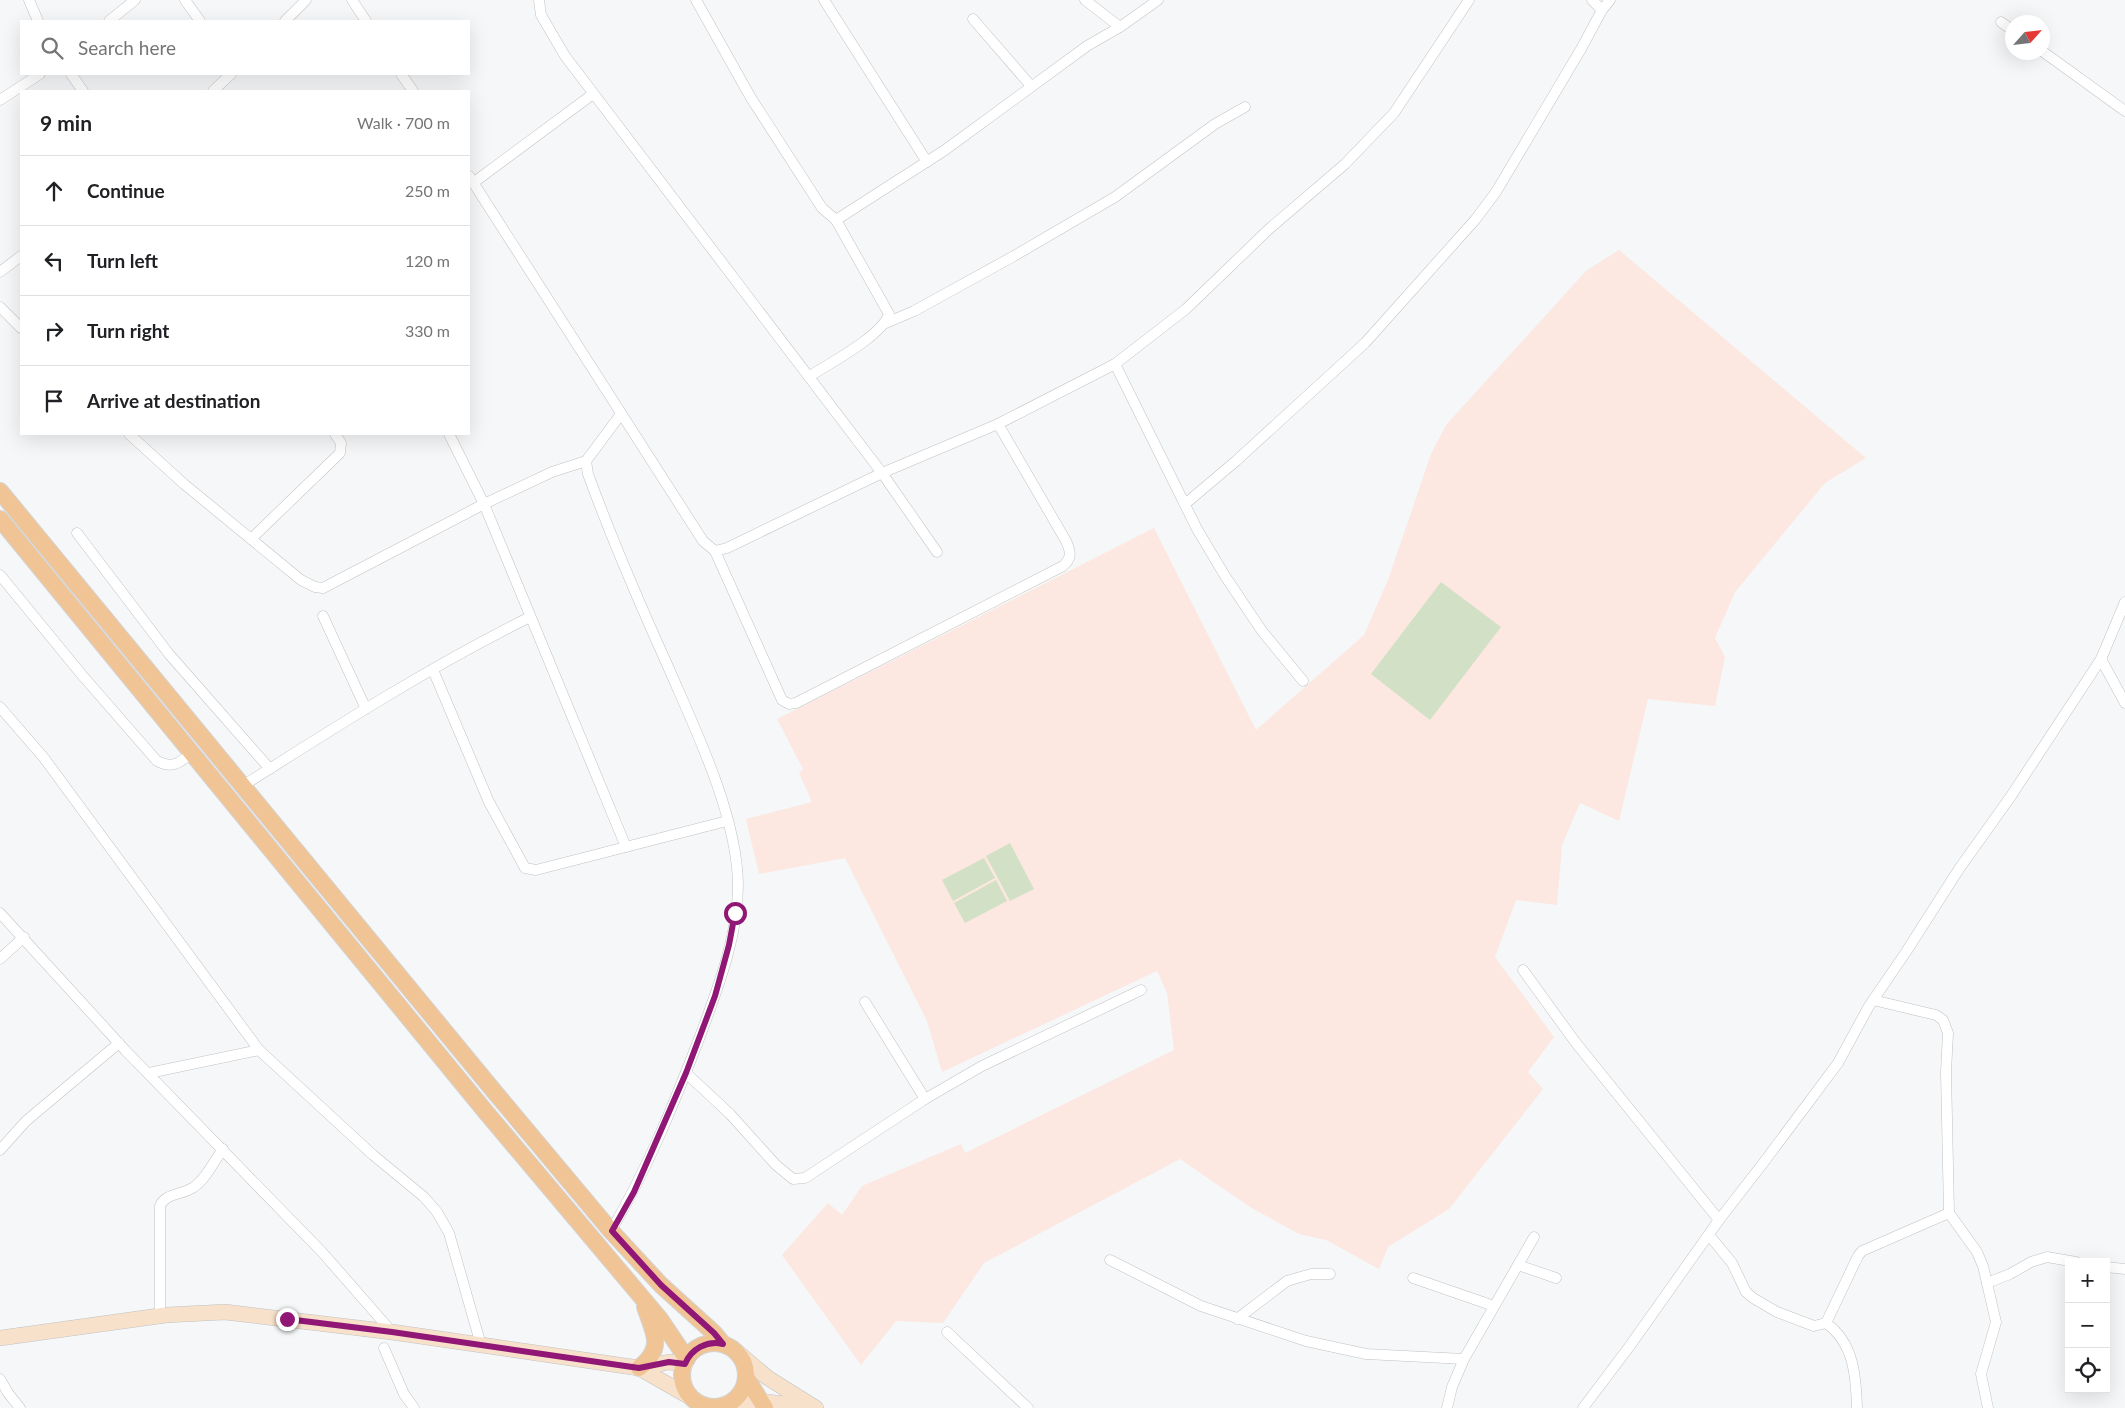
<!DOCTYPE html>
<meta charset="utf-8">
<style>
body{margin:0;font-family:Lato,sans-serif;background:#f2f2f2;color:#202124}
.controls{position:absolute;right:15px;bottom:15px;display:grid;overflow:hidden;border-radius:0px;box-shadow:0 5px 20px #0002}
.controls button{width:45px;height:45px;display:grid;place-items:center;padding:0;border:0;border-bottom:1px solid #e0e0e0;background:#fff;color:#202124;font:25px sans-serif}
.compass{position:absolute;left:2005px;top:15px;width:45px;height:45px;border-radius:50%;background:#fff;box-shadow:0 5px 20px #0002;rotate:63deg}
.stop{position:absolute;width:15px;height:15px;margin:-11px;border:4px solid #901775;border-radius:50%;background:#fff}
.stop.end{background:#901775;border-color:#fff;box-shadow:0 1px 5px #0008}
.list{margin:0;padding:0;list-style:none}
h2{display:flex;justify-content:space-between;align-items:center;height:65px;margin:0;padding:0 20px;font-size:21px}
h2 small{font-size:16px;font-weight:400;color:#757577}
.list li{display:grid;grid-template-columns:32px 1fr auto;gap:15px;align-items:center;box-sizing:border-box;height:70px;padding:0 20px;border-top:1px solid #e0e0e0}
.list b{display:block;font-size:19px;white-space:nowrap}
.list em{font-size:16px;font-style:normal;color:#757577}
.icon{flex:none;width:28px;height:28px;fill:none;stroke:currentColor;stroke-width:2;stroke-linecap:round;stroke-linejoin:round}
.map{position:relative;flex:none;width:2125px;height:1408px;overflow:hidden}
.search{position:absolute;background:#fff;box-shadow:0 5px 20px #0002;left:20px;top:20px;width:450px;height:55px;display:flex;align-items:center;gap:12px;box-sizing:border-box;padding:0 18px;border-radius:0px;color:#757577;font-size:19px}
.panel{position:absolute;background:#fff;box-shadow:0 5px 20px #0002;left:20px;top:90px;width:450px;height:345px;border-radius:0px}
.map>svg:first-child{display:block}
</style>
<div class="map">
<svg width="2125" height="1408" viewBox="0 0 2125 1408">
<rect width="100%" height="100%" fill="#f5f7f9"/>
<!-- education -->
<path fill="#fce8e0" d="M1619,250L1866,458L1825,483L1735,592L1715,638L1725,657L1715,706L1648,699L1619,821L1580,803L1562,845L1557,905L1516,900L1495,957L1554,1037L1528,1072L1543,1089L1449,1209L1388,1247L1379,1269L1326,1240L1299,1234L1250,1207L1180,1159L984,1263L943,1323L896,1321L861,1365L782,1255L828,1203L842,1215L862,1186L961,1144L965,1153L1174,1050L1167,993L1157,971L942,1072L927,1021L845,858L759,874L746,819L812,802L799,773L803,769L777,719L1154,528L1256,730L1364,635L1388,580L1431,454L1446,425L1586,271Z"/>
<!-- green -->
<g fill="#d2e1c5">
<path d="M1441,582L1501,627L1430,720L1371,674Z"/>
<path d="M1010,843L1034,889L1010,901L986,856Z"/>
<path d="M984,858L995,878L953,901L942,880Z"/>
<path d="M996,880L1007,901L965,923L954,903Z"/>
</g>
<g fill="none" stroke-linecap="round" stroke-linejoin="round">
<!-- street casing -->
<g stroke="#c1c2c4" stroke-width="11">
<g id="street">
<path d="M29,0L38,21"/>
<path d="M185,0L200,21"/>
<path d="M352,0L366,21"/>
<path d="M539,0L541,15L565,56L882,473L998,424L1115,364L1186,309L1269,229L1345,164L1394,113L1469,0"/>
<path d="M696,0L751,98L822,208L836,220L889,314C882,336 830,363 810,376"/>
<path d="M824,0L927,162"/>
<path d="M1085,0L1120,27"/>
<path d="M1592,0L1602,10"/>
<path d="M973,19L1031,86"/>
<path d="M109,21L135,0"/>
<path d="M285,21L306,0"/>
<path d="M2001,22L2012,30"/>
<path d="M2042,51L2125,111"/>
<path d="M71,74L83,91"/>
<path d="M401,74L413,91"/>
<path d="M213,91L231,74"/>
<path d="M0,100L40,74"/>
<path d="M469,176L703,541L715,551L727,548L882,473L937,552"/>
<path d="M473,183L593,94"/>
<path d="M836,220L945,150L1087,46L1120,27L1158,0"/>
<path d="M0,272L21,256"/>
<path d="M0,307L21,328"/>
<path d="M886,323L914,311L1014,256L1115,197L1215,124L1245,107"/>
<path d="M1115,364L1197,529L1225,576L1262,631L1303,681"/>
<path d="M129,434L184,484L301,580L315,587L323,588L484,504L552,472L586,461"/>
<path d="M449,434L484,504L626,847"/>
<path d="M1185,504L1236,461L1365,343L1475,220L1496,192L1581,49L1602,10L1610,0"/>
<path d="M77,533L169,654L270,769"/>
<path d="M251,539L340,453L341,443L335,434"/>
<path d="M715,551L782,700L789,704L796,703L1063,566C1072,558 1071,552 1066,541L998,424"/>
<path d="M0,575L82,675L157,761C173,769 179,763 192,753"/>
<path d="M323,616L366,709"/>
<path d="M2101,659L2125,703"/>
<path d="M433,670L489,802L525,868L536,870L727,821"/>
<path d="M0,707L44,758L259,1050"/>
<path d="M244,785C337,726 431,666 530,617"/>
<path d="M0,913L125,1050L322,1252L392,1332"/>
<path d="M0,959L24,937"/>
<path d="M1523,970L1576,1043L1719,1220"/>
<path d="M1873,1000L1936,1015L1943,1020L1948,1033L1946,1072L1949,1213L1977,1252L1983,1266L1996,1322L1981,1374L1988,1408"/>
<path d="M865,1002L925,1099"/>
<path d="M149,1073L259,1050L373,1155L424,1197L437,1212L449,1233L481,1345"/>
<path d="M686,1073L730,1114L776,1165L793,1179L805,1178L925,1099L982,1066L1141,990"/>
<path d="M0,1150L26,1121L119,1043"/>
<path d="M611,1231C648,1168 676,1099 702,1031C719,985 738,935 738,885C737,813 694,727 666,662C638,600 611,537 588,474L586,461L621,414"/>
<path d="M1709,1235L1732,1263L1746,1292L1753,1298L1777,1312L1814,1326L1826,1323L1858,1256L1862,1251L1949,1213"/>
<path d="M1110,1260L1201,1306L1306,1341L1366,1354L1464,1359"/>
<path d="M1518,1265L1556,1278"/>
<path d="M2106,1267L2125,1269"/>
<path d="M1413,1278L1494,1306"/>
<path d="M1987,1283L2010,1274L2031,1262L2047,1257L2076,1262"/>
<path d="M160,1316V1206C165,1193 183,1195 194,1187C206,1179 214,1161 223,1149"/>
<path d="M1237,1319L1287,1281L1311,1274H1330"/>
<path d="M1826,1323C1854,1343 1856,1376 1857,1408"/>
<path d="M947,1332L1028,1408"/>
<path d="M384,1348L404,1394L414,1408"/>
<path d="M0,1379L8,1393L20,1408"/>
<path d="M1447,1408L1452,1387L1464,1359L1534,1237"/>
<path d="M1583,1408L1629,1347L1719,1220L1764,1162L1838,1063L1869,1006L1906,952L1959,869L2011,796L2101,659L2125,602"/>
</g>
</g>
<!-- secondary casing -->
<g stroke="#c1c2c4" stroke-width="16">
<g id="secondary">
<path d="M0,1338L166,1315L225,1312L392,1332L639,1368L669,1362L685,1364"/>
<path d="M737,1352L768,1378L816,1408"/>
<path d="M639,1368L697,1401"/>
<path d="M727,1403L759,1401L809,1407"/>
</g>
</g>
<!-- primary casing -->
<g stroke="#d4d4d5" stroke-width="18">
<g id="primary">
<path d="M0,491L493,1090L611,1231L661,1285L714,1333L723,1344"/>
<path d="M0,519L485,1111L660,1319L687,1359"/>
<circle cx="714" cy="1375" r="32"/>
<path d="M639,1368C665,1347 654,1334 645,1307"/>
<path d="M746,1377L765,1408"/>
</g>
</g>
<!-- street -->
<use href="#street" stroke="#fff" stroke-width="10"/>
<!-- secondary -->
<use href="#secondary" stroke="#f8e1ca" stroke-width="15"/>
<!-- primary -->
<use href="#primary" stroke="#f0c495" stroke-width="16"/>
</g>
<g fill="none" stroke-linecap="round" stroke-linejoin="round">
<!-- route -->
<path stroke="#901775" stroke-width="6" d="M287,1319L392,1332L639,1368L669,1362L685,1364C691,1349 707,1340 723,1344L714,1333L661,1285L612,1231L634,1192L686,1073L715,996L729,945L735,913"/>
</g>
</svg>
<div class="controls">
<button>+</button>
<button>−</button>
<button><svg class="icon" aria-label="locate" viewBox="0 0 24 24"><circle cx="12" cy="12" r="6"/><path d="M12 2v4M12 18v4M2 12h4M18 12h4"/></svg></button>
</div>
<svg class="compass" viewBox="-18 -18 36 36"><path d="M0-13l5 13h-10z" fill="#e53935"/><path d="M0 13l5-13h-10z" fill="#757577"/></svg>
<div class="stop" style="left:735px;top:913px"></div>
<div class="stop end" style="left:287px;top:1319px"></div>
<div class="search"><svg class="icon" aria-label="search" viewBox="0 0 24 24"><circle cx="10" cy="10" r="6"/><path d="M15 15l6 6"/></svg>Search here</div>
<section class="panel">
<h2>9 min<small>Walk · 700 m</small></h2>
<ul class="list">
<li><svg class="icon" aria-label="ahead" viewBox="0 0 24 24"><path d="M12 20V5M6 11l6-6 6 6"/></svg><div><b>Continue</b></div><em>250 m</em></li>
<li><svg class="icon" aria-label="left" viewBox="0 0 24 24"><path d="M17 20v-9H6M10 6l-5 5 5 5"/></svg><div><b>Turn left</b></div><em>120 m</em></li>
<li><svg class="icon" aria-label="right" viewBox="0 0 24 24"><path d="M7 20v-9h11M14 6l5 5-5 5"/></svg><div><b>Turn right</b></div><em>330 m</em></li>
<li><svg class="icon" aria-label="arrive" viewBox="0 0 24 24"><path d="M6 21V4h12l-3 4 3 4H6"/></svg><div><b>Arrive at destination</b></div></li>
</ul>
</section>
</div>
